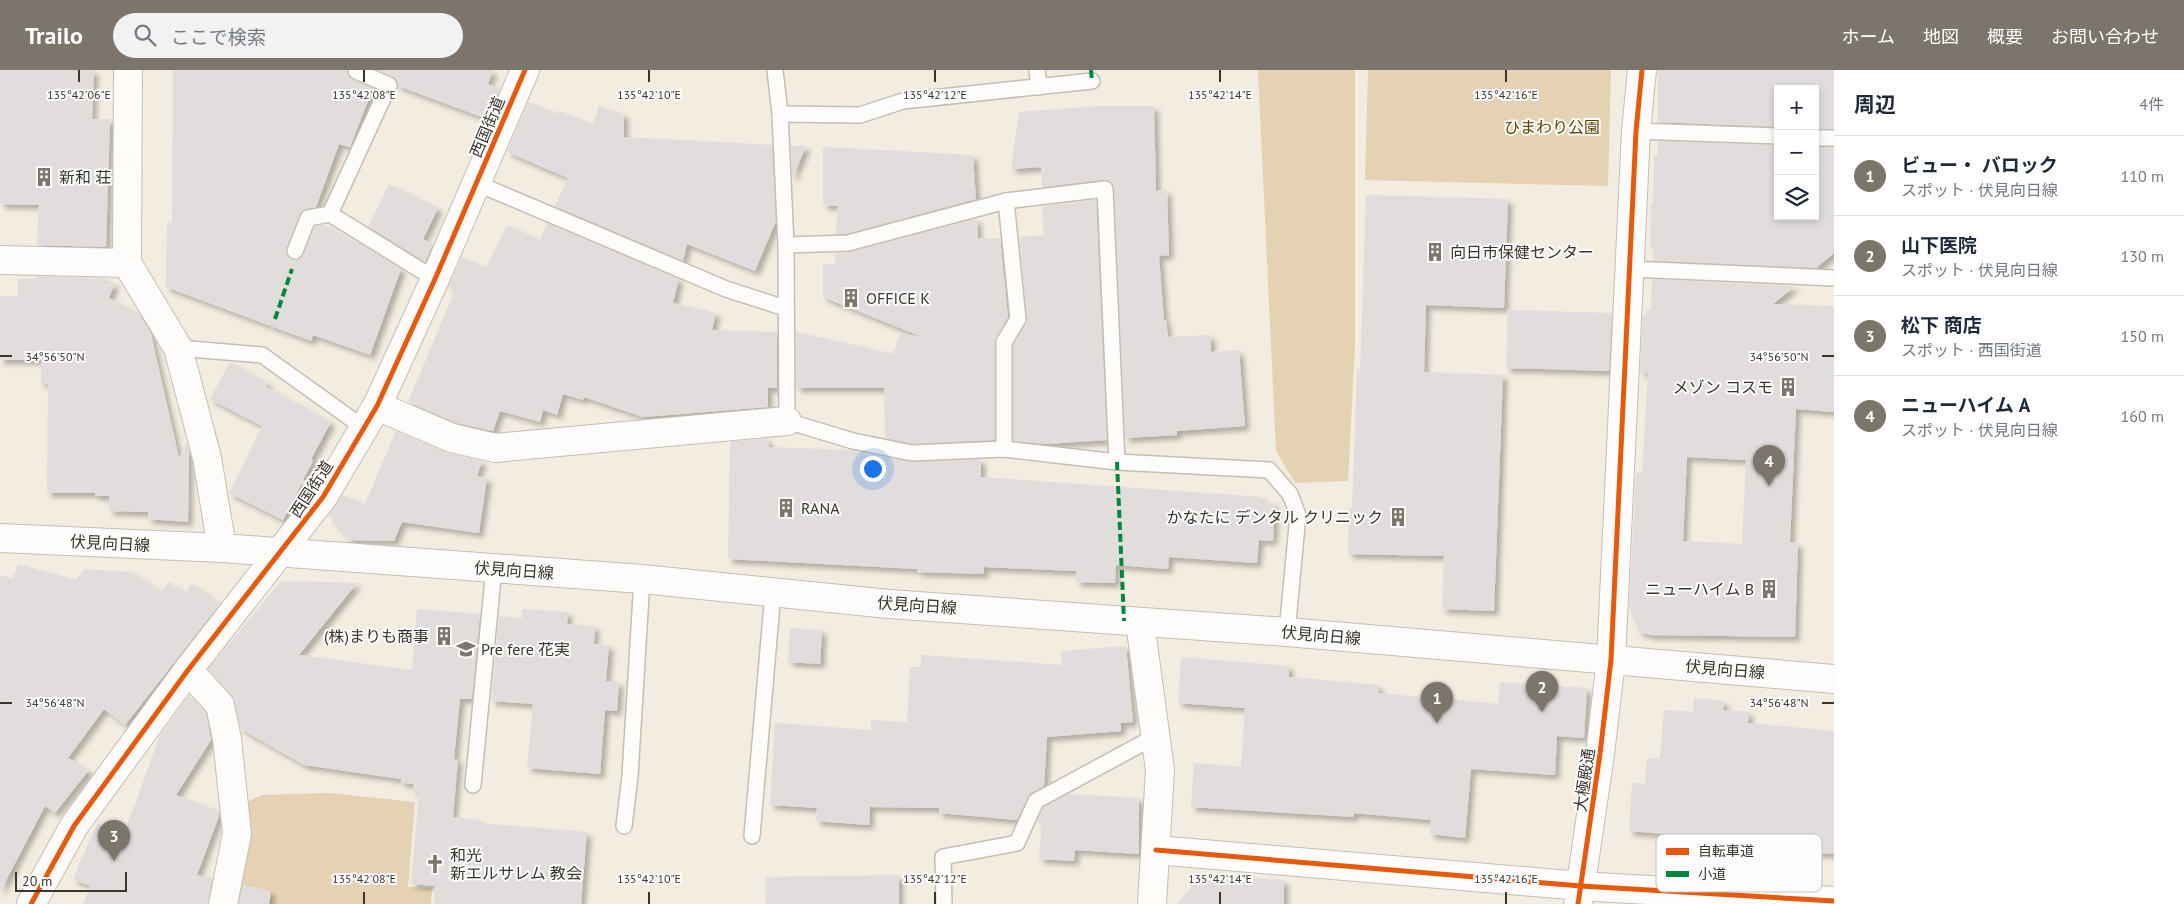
<!DOCTYPE html>
<html lang="ja">
<meta charset="utf-8">
<style>
body{margin:0;font-family:"PT Sans","Noto Sans JP",sans-serif;background:#f2f2f3;color:#1f2937}
.controls{position:absolute;right:15px;top:15px;display:grid;overflow:hidden;border-radius:0px;box-shadow:0 2px 8px #0003}
.controls button{width:45px;height:45px;display:grid;place-items:center;padding:0;border:0;border-bottom:1px solid #e0e1e3;background:#fff;color:#1f2937;font:25px sans-serif}
.scale{position:absolute;left:15px;bottom:12px;width:112px;box-sizing:border-box;padding-left:5px;border:2px solid #3a352d;border-top:0;font-size:14px;line-height:18px;white-space:nowrap;color:#3a352d;-webkit-text-stroke:4px #fdfdfd;paint-order:stroke}
.you{position:absolute;left:872px;top:398px;width:18px;height:18px;margin:-12px;border:4px solid #fff;border-radius:50%;background:#1a73e8;box-shadow:0 0 0 8px #1a73e833}
.badge{display:grid;place-items:center;width:32px;height:32px;border-radius:50%;background:#7b756c;color:#fff;font-size:16px;font-weight:700}
.pin{position:absolute;translate:-50% -41px;filter:drop-shadow(0 1px 2px #0008)}
.pin::after{content:'';position:absolute;top:26px;width:18px;height:15px;background:inherit;clip-path:polygon(0 0,100% 0,50% 100%)}
.list{margin:0;padding:0;list-style:none}
h2{display:flex;justify-content:space-between;align-items:center;height:65px;margin:0;padding:0 20px;font-size:21px}
h2 small{font-size:16px;font-weight:400;color:#747a83}
.list li{display:grid;grid-template-columns:32px 1fr auto;gap:15px;align-items:center;box-sizing:border-box;height:80px;padding:0 20px;border-top:1px solid #e0e1e3}
.list b{display:block;font-size:19px;white-space:nowrap}
.list p{margin:0;font-size:16px;white-space:nowrap;color:#747a83}
.list em{font-size:16px;font-style:normal;color:#747a83}
.icon{flex:none;width:28px;height:28px;fill:none;stroke:currentColor;stroke-width:2;stroke-linecap:round;stroke-linejoin:round}
.map{position:relative;flex:none;width:1834px;height:834px;overflow:hidden}
header{display:flex;align-items:center;gap:30px;box-sizing:border-box;height:70px;padding:0 25px;background:#7b756c;color:#fff}
header strong{font-size:24px}
nav{display:flex;gap:28px;margin-inline-start:auto;font-size:18px}
.search{width:350px;height:45px;background:#f2f2f3;display:flex;align-items:center;gap:12px;box-sizing:border-box;padding:0 18px;border-radius:28px;color:#747a83;font-size:19px}
main{display:flex}
aside{flex:1;background:#fff}
.map>svg:first-child{display:block}
</style>
<header>
<strong>Trailo</strong>
<div class="search"><svg class="icon" aria-label="search" viewBox="0 0 24 24"><circle cx="10" cy="10" r="6"/><path d="M15 15l6 6"/></svg>ここで検索</div>
<nav><a>ホーム</a><a>地図</a><a>概要</a><a>お問い合わせ</a></nav>
</header>
<main>
<div class="map">
<svg width="1834" height="834" viewBox="0 0 1834 834">
<defs>
<filter id="shadow"><feDropShadow dx="4.5" dy="4.5" stdDeviation="2.5" flood-color="#0004"/></filter>
</defs>
<rect width="100%" height="100%" fill="#f3ece0"/>
<!-- green -->
<g fill="#e4d2b2">
<path d="M1258,0H1355V276L1348,411L1295,413L1276,381Z"/>
<path d="M1368,0H1611L1608,116L1365,110Z"/>
<path d="M329,723L415,732L408,817L432,818L431,834H233L249,731L262,725Z"/>
</g>
<!-- building -->
<g fill="#e2dddd" fill-rule="evenodd" filter="url(#shadow)">
<path d="M0,0H94L92,49H110L106,177L37,175L39,135L0,134Z"/>
<path d="M173,0H347L352,9L373,18L350,77L339,74L316,137L306,139L300,144L286,182L291,189H300L315,156L323,155L359,173L401,199L370,285L313,265L311,271L166,217L167,153H172Z"/>
<path d="M378,0H493L488,14L500,19L487,49L398,16L393,7Z"/>
<path d="M1658,0H1834V59H1815V19H1778V57L1658,52Z"/>
<path d="M528,32L558,44L560,41L593,55L599,36L624,44V67L772,75L776,151L755,201L687,174L683,191L555,136L568,108L507,82Z"/>
<path d="M1098,36H1154L1156,121L1167,120L1169,185L1159,186L1164,250H1166L1168,267L1211,265V282L1239,280L1245,356L1177,361V365L1125,368L1113,114L1104,110L1042,117L1041,97L1011,99L1019,42Z"/>
<path d="M1658,71L1778,75V146H1815V77H1834V183L1816,198L1653,191L1654,177H1650L1651,134H1653L1654,86H1658Z"/>
<path d="M791,76H806L792,109Z"/>
<path d="M823,77L973,85L976,129L847,164H836L838,136L823,135Z"/>
<path d="M389,114L438,138L423,169L433,174L425,192L368,156Z"/>
<path d="M1366,125L1508,129L1504,238L1426,235L1424,302L1503,305L1494,541L1442,539L1444,486L1348,484L1349,438L1352,439L1357,299H1360Z"/>
<path d="M1096,130L1107,370L1046,374L1013,371V275L1027,248L1019,167L1044,165L1042,136Z"/>
<path d="M977,148L978,169L1000,168L1008,247L995,272V370L913,374L885,368L884,318H796V262L893,284L899,265L920,266L823,227V194H835V183L850,182Z"/>
<path d="M547,153L679,209L673,233L716,243L712,260L777,262V318H768V337L643,347L584,327L583,330L563,324L557,345L543,340L540,352L500,341L493,361L457,353L408,332L455,220L448,217L462,187L486,198L507,155L540,170Z"/>
<path d="M36,206L105,208V213H115L109,228L139,244L151,264L179,388L187,373L189,381L188,452L148,449V442L109,441V426H95V423H47L48,314H41V290H0V226H18V209H36Z"/>
<path d="M1652,209L1795,216L1773,234L1834,236V342L1796,339L1790,472L1798,473L1795,567L1650,565L1639,562L1633,546L1629,537L1636,403H1642L1648,303H1640L1643,245H1646V240H1651ZM1687,387L1746,390L1742,474L1683,471Z"/>
<path d="M1508,240L1612,243L1609,301L1506,298Z"/>
<path d="M230,292L268,313L266,317L331,352L311,389L313,391L303,410L313,414L308,420L302,413L283,450L229,423L262,356L210,329Z"/>
<path d="M396,361L446,382L482,391L477,406L487,408L479,463L402,452L394,471L349,470L329,445L342,425L365,434Z"/>
<path d="M767,368L769,377L850,380L910,392L981,389V407L1262,427V432L1275,433L1273,471L1259,470L1257,493L1169,487L1168,499L1116,495L1115,513L1076,512V501L984,497V504L917,502V499L728,489L730,372Z"/>
<path d="M18,494L76,510L84,499L131,502L161,522L169,512L185,524L192,514L220,534L125,655L104,639L68,688L89,700L55,743L45,736L0,822V505L13,509Z"/>
<path d="M281,511L357,513L299,585L412,600L417,539L480,544L472,629H460L454,689L458,690L453,747L479,750V753L587,762L581,834H434L435,816L411,814L419,723H413L414,714L401,713V709L304,695L241,659L232,625L208,599Z"/>
<path d="M522,539L568,542L567,554L595,556L594,574L609,575L606,611L619,612L617,641L605,640L600,704L527,698L533,634L491,631L499,546L522,548Z"/>
<path d="M790,558L822,560L820,594L788,592Z"/>
<path d="M1126,576L1133,652L1121,653V661L1047,667L1044,716L1028,727L1017,750L939,743V738L870,737L869,755L816,751L817,738L770,735L775,653L871,660V650L907,652L910,597H921V585L1062,595L1061,581Z"/>
<path d="M1181,587L1289,596V607L1379,615L1378,623L1498,634L1500,612L1587,618L1584,668L1557,666L1555,705L1471,699L1465,768L1430,764L1431,750L1354,743V747L1191,737L1194,693L1241,697L1245,638L1178,633Z"/>
<path d="M189,625L206,642L211,670L176,725L219,741V746L197,805L212,808L208,834H83L90,816L73,809L97,753L124,764L160,665Z"/>
<path d="M1694,628L1724,631L1723,640L1749,642L1748,653L1834,661V784L1773,780L1774,773L1629,761L1632,713L1645,714L1647,688L1660,689L1664,640L1693,642Z"/>
<path d="M1068,724L1139,728V784L1075,780L1074,791L1039,789L1042,752L1037,751L1043,738Z"/>
<path d="M899,805V834H766L765,807Z"/>
<path d="M1201,805L1284,810V834H1177Z"/>
<path d="M243,815L271,821L269,834H239Z"/>
</g>
<g fill="none" stroke-linecap="round" stroke-linejoin="round">
<!-- service casing -->
<g stroke="#c4beb5" stroke-width="18">
<g id="service">
<path d="M775,0L780,44"/>
<path d="M1037,0L1039,17"/>
<path d="M1092,11L903,31L860,45L780,44L786,175L787,351L853,371L912,383L1004,379L1117,392L1269,400L1290,424L1298,445L1287,562"/>
<path d="M1636,61L1778,66"/>
<path d="M1815,68H1834"/>
<path d="M476,113L726,219L785,238"/>
<path d="M330,144L435,209"/>
<path d="M786,175L848,173L1006,131L1105,119L1117,392"/>
<path d="M295,181L308,148L330,144L389,15L356,1"/>
<path d="M1631,199L1834,208"/>
<path d="M178,278L262,285L364,358"/>
<path d="M1004,379V272L1018,249L1006,131"/>
<path d="M473,715L494,498"/>
<path d="M624,756L630,706L642,509"/>
<path d="M752,766L773,522"/>
<path d="M944,834L943,787L1017,773L1036,731L1156,666"/>
</g>
</g>
<!-- minor casing -->
<g stroke="#c4beb5" stroke-width="30">
<g id="minor">
<path d="M128,0L127,193L178,278L207,388L222,478"/>
<path d="M0,190L127,193"/>
<path d="M377,336L452,368L495,378L787,351"/>
<path d="M1140,552L1160,700L1152,834"/>
<path d="M188,600L220,635L227,669L237,764L223,834"/>
<path d="M1156,780L1581,816L1834,831"/>
<path d="M31,834L74,756L188,600L323,427L377,336L435,209L525,0"/>
<path d="M1578,834L1600,684L1611,590L1636,61L1642,0"/>
</g>
</g>
<!-- secondary casing -->
<g stroke="#c4beb5" stroke-width="30">
<path id="secondary" d="M0,468L222,478L642,509L889,534L1287,562L1834,609"/>
</g>
<!-- path -->
<path stroke="#dcd9d6" stroke-width="3" stroke-dasharray="2.5 2.5" stroke-linecap="butt" d="M271,260L275,249"/>
<!-- service -->
<use href="#service" stroke="#fdfcfa" stroke-width="15"/>
<!-- minor -->
<use href="#minor" stroke="#fdfcfa" stroke-width="28"/>
<!-- secondary -->
<use href="#secondary" stroke="#fdfcfa" stroke-width="28"/>
<!-- quiet -->
<g stroke="#00873e" stroke-width="4" stroke-dasharray="8 4" stroke-linecap="butt">
<path d="M1091,0L1092,11"/>
<path d="M275,249L292,199"/>
<path d="M1117,392L1124,551"/>
</g>
<!-- cycleway casing -->
<g stroke="#fdfdfd" stroke-width="8">
<g id="cycleway">
<path d="M1156,780L1581,816L1834,831"/>
<path d="M31,834L74,756L188,600L323,427L377,336L435,209L525,0"/>
<path d="M1578,834L1600,684L1611,590L1636,61L1642,0"/>
</g>
</g>
<!-- cycleway -->
<use href="#cycleway" stroke="#e8590c" stroke-width="5"/>
</g>
<!-- ticks -->
<path fill="none" stroke="#3a352d" stroke-width="2" d="M79,0V12M364,0V12M649,0V12M935,0V12M1220,0V12M1506,0V12M0,286H12M1822,286H1834M0,633H12M1822,633H1834M364,822V834M649,822V834M935,822V834M1220,822V834M1506,822V834"/>
<!-- icons -->
<defs>
<g id="building-bare" transform="scale(1.5)"><path d="M-4-6H4V6H1V3H-1V6H-4ZM-2.5-4.3h1.7v1.8h-1.7ZM.8-4.3h1.7v1.8H.8ZM-2.5-1h1.7V.8h-1.7ZM.8-1h1.7V.8H.8Z" fill="#7b756c" stroke="#fdfdfd" stroke-width="2.5" paint-order="stroke"/></g>
<g id="school-bare" transform="scale(1.5)"><path d="M0-5L7-2L0 1L-7-2ZM-4 1L0 2.5L4 1V4Q0 6-4 4Z" fill="#7b756c" stroke="#fdfdfd" stroke-width="2.5" paint-order="stroke"/></g>
<g id="church-bare" transform="scale(1.5)"><path d="M-1.2-6h2.4v3.5h3.3v2.4h-3.3V6h-2.4V-.1h-3.3v-2.4h3.3Z" fill="#7b756c" stroke="#fdfdfd" stroke-width="2.5" paint-order="stroke"/></g>
</defs>
<g fill-rule="evenodd">
<use href="#building-bare" x="44" y="107"/>
<use href="#building-bare" x="1435" y="182"/>
<use href="#building-bare" x="851" y="228"/>
<use href="#building-bare" x="1788" y="317"/>
<use href="#building-bare" x="786" y="438"/>
<use href="#building-bare" x="1398" y="447"/>
<use href="#building-bare" x="1769" y="519"/>
<use href="#building-bare" x="444" y="566"/>
<use href="#school-bare" x="466" y="579"/>
<use href="#church-bare" x="435" y="794"/>
</g>
<g text-anchor="middle" dominant-baseline="central" stroke-width="4" stroke-linejoin="round" paint-order="stroke">
<!-- street labels -->
<g font-size="16" fill="#3a352d" stroke="#fdfdfd">
<text transform="translate(487 57) rotate(-67)">西国街道</text>
<text transform="translate(311 419) rotate(-57)">西国街道</text>
<text transform="translate(110 473) rotate(3)">伏見向日線</text>
<text transform="translate(514 500) rotate(4)">伏見向日線</text>
<text transform="translate(917 535) rotate(4)">伏見向日線</text>
<text transform="translate(1321 565) rotate(5)">伏見向日線</text>
<text transform="translate(1725 599) rotate(5)">伏見向日線</text>
<text transform="translate(1584 710) rotate(-82)">大極殿通</text>
</g>
<!-- park labels -->
<g font-size="16" fill="#5f4201" stroke="#fdfdfd">
<text x="1552" y="57">ひまわり公園</text>
</g>
<!-- poi labels -->
<g font-size="16" fill="#3a352d" stroke="#fdfdfd" text-anchor="start">
<text x="59" y="107">新和 荘</text>
<text x="1450" y="182">向日市保健センター</text>
<text x="866" y="228">OFFICE K</text>
<text x="1773" y="317" text-anchor="end">メゾン コスモ</text>
<text x="801" y="438">RANA</text>
<text x="1383" y="447" text-anchor="end">かなたに デンタル クリニック</text>
<text x="1754" y="519" text-anchor="end">ニューハイム B</text>
<text x="429" y="566" text-anchor="end">(株)まりも商事</text>
<text x="481" y="579">Pre fere 花実</text>
<text x="450" y="785">和光<tspan x="450" dy="18">新エルサレム 教会</tspan></text>
</g>
</g>
<!-- legend -->
<rect x="1656" y="764" width="166" height="58" rx="8" fill="#fdfdfd" stroke="#c2c1bf" stroke-width="1"/>
<rect x="1666" y="778" width="23" height="7" fill="#e8590c"/>
<rect x="1666" y="801" width="23" height="6" fill="#00873e"/>
<g font-size="14" fill="#3a352d">
<text x="1698" y="786">自転車道</text>
<text x="1698" y="809">小道</text>
</g>
<g font-size="12" text-anchor="middle" fill="#3a352d" stroke="#fdfdfd" stroke-width="4" stroke-linejoin="round" paint-order="stroke">
<text x="79" y="29">135°42'06"E</text>
<text x="364" y="29">135°42'08"E</text>
<text x="649" y="29">135°42'10"E</text>
<text x="935" y="29">135°42'12"E</text>
<text x="1220" y="29">135°42'14"E</text>
<text x="1506" y="29">135°42'16"E</text>
<text x="55" y="291">34°56'50"N</text>
<text x="1779" y="291">34°56'50"N</text>
<text x="55" y="637">34°56'48"N</text>
<text x="1779" y="637">34°56'48"N</text>
<text x="364" y="813">135°42'08"E</text>
<text x="649" y="813">135°42'10"E</text>
<text x="935" y="813">135°42'12"E</text>
<text x="1220" y="813">135°42'14"E</text>
<text x="1506" y="813">135°42'16"E</text>
</g>
</svg>
<div class="controls">
<button>+</button>
<button>−</button>
<button><svg class="icon" aria-label="layers" viewBox="0 0 24 24"><path d="M12 4l9 5-9 5-9-5zM3 14l9 5 9-5"/></svg></button>
</div>
<div class="scale">20 m</div>
<div class="you"></div>
<div class="pin badge" style="left:1437px;top:653px">1</div>
<div class="pin badge" style="left:1542px;top:642px">2</div>
<div class="pin badge" style="left:114px;top:791px">3</div>
<div class="pin badge" style="left:1769px;top:416px">4</div>
</div>
<aside>
<h2>周辺<small>4件</small></h2>
<ul class="list">
<li><span class="badge">1</span><div><b>ビュー・ バロック</b><p>スポット · 伏見向日線</p></div><em>110 m</em></li>
<li><span class="badge">2</span><div><b>山下医院</b><p>スポット · 伏見向日線</p></div><em>130 m</em></li>
<li><span class="badge">3</span><div><b>松下 商店</b><p>スポット · 西国街道</p></div><em>150 m</em></li>
<li><span class="badge">4</span><div><b>ニューハイム A</b><p>スポット · 伏見向日線</p></div><em>160 m</em></li>
</ul>
</aside>
</main>
